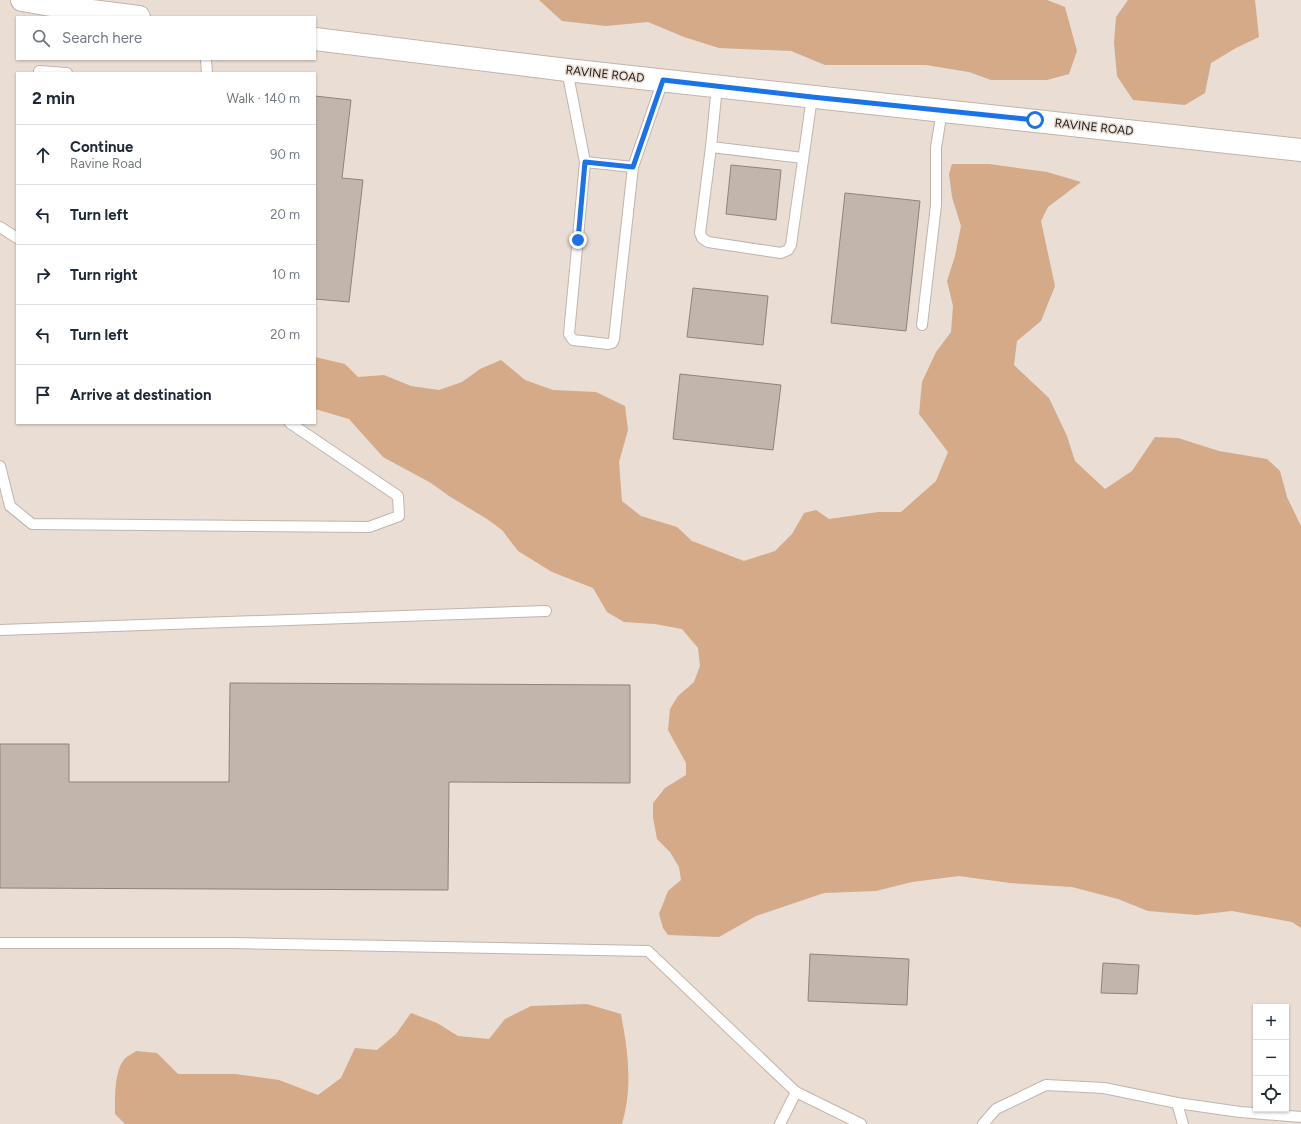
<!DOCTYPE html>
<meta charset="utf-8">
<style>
body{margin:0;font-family:Figtree,sans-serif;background:#f6f6f7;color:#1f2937}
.controls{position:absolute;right:12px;bottom:12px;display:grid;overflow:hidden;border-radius:0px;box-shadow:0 1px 3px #0004}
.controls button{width:36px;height:36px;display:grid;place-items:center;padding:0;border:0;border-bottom:1px solid #e0e1e3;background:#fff;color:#1f2937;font:20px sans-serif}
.stop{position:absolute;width:12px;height:12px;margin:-9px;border:3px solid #1a73e8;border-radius:50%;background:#fff}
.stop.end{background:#1a73e8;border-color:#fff;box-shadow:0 1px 4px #0008}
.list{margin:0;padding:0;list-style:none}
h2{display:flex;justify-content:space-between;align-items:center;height:52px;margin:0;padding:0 16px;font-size:17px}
h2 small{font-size:13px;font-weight:400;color:#747a83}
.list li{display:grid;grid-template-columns:26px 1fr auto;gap:12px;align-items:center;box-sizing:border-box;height:60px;padding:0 16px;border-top:1px solid #e0e1e3}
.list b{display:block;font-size:15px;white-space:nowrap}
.list p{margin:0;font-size:13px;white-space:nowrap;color:#747a83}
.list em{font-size:13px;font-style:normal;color:#747a83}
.icon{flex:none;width:22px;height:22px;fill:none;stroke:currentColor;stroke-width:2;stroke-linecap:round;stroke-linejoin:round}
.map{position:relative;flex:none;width:1301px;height:1124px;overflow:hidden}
.search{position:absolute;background:#fff;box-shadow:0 1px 3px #0004;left:16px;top:16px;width:300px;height:44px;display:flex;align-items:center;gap:10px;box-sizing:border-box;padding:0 14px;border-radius:0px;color:#747a83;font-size:15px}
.panel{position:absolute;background:#fff;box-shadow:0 1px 3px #0004;left:16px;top:72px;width:300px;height:352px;border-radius:0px}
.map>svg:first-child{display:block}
</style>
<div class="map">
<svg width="1301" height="1124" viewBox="0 0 1301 1124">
<rect width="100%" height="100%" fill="#e9ddd4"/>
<!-- green -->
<g fill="#d4aa88">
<path d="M539,0H1047L1065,7L1077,51L1069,74L1047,80H991L969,72L926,65H825L791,51L719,48L684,37L648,22L606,26L562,21Z"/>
<path d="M1128,0H1255L1259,37L1236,48L1211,63L1205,93L1185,105L1133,100L1117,76L1114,43L1116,17Z"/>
<path d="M952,164H989L1047,172L1081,182L1048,207L1041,221L1055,286L1041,321L1017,341L1014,365L1049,398L1067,436L1075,461L1105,489L1132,471L1155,437L1178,438L1219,451L1267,459L1280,471L1287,497L1301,526V928L1292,922L1232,911L1196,915L1148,911L1118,899L1072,887L1010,883L959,876L912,882L876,891L824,893L756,916L719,937L668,935L663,928L659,914L668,891L681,880L679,867L670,852L657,839L653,817V803L665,788L686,775V763L668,730L670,709L678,696L694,682L700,666L698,648L682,629L655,624L624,622L607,612L593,588L552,572L518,551L502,530L487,519L449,496L431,483L383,457L349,419L315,409V357L345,364L358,377L384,375L411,386L439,390L462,382L480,369L501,360L525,380L553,390L596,392L625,406L628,430L619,462L622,501L641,516L677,527L692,541L744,561L775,551L792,534L804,513L816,510L829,519L878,512H901L936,481L948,452L919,414L922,382L936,352L951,332L953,306L947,281L955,256L961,226L952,197L949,174Z"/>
<path d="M587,1004L621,1014C628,1052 633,1086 622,1124H125L115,1114C115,1099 114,1074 123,1061C125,1057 132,1054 136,1051L157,1053L178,1074H235L279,1080L318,1095L341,1078L355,1048L377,1050L396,1034L411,1013L437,1023L458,1036L489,1039L505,1019L531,1006Z"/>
</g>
<!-- building -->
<g fill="#c1b5ac" stroke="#8f847c">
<path d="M315,96L351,100L342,178L363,180L349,302L315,299Z"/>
<path d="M731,165L781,170L776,220L726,214Z"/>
<path d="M845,193L920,201L906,331L831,323Z"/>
<path d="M693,288L768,296L763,345L687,337Z"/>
<path d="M680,374L781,385L773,450L673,439Z"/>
<path d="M230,683L630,685V783L449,782L448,890L0,888V744H69V782H229Z"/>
<path d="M810,954L909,959L907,1005L808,1001Z"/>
<path d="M1103,963L1139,965L1137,994L1101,993Z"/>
</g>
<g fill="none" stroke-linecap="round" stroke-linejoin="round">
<!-- service casing -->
<g stroke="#c0b5ac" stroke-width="12">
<g id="service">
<path d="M206,59L207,73"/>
<path d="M567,70L585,162L633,167L663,80"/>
<path d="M39,73V71L67,73"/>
<path d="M717,86L711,147L700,233L702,238L708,242L781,253L788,250L791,245L812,97"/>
<path d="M711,147L803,158"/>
<path d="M585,162L569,334L573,340L608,344L612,343L614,339L633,167"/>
<path d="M0,227L17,238"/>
<path d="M922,325L936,205V148L942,110"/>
<path d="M0,466L10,506L32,524L369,527L399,516L398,496L290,423"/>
<path d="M0,630L546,611"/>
<path d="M0,943H231L648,951L796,1092L861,1124"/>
<path d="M1177,1103L1240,1112L1301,1117"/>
<path d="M780,1124L796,1092"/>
<path d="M983,1124L996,1109L1046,1085L1104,1088L1177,1103L1183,1124"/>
</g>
</g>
<!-- tertiary casing -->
<g stroke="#c0b5ac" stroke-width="24">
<g id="tertiary">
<path d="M22,0L68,8L139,17"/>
<path d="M315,39L567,70L1301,150"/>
</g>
</g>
<!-- service -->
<use href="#service" stroke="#fff" stroke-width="10"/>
<!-- tertiary -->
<use href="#tertiary" stroke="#fff" stroke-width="22"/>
</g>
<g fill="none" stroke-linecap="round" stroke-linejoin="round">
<!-- route -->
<path stroke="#1a73e8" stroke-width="5" d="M578,240L585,162L633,167L663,80L812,97L1035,120"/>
</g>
<g text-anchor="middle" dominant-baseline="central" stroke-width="3" stroke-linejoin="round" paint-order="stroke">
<!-- street labels -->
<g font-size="12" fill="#1f1b18" stroke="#e9ddd4">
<text transform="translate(605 74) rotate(6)">RAVINE ROAD</text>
<text transform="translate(1094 127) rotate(6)">RAVINE ROAD</text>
</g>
</g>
</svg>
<div class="controls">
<button>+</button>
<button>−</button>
<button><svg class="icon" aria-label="locate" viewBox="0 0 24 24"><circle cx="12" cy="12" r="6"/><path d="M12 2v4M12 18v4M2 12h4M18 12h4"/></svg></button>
</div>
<div class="stop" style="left:1035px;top:120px"></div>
<div class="stop end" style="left:578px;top:240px"></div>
<div class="search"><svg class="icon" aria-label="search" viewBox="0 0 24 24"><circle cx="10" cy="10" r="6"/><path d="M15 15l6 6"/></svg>Search here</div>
<section class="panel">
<h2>2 min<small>Walk · 140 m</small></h2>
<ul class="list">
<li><svg class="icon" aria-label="ahead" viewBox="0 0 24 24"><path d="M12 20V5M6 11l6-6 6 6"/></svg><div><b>Continue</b><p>Ravine Road</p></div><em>90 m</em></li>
<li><svg class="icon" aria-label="left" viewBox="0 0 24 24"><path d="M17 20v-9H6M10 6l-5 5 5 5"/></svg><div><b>Turn left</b></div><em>20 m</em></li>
<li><svg class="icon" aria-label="right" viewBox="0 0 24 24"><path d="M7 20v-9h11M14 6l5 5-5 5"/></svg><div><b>Turn right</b></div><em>10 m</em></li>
<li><svg class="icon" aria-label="left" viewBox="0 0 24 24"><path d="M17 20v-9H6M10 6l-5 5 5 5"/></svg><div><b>Turn left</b></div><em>20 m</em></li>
<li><svg class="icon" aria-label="arrive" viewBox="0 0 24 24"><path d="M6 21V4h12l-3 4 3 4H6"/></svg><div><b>Arrive at destination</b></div></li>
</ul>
</section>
</div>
